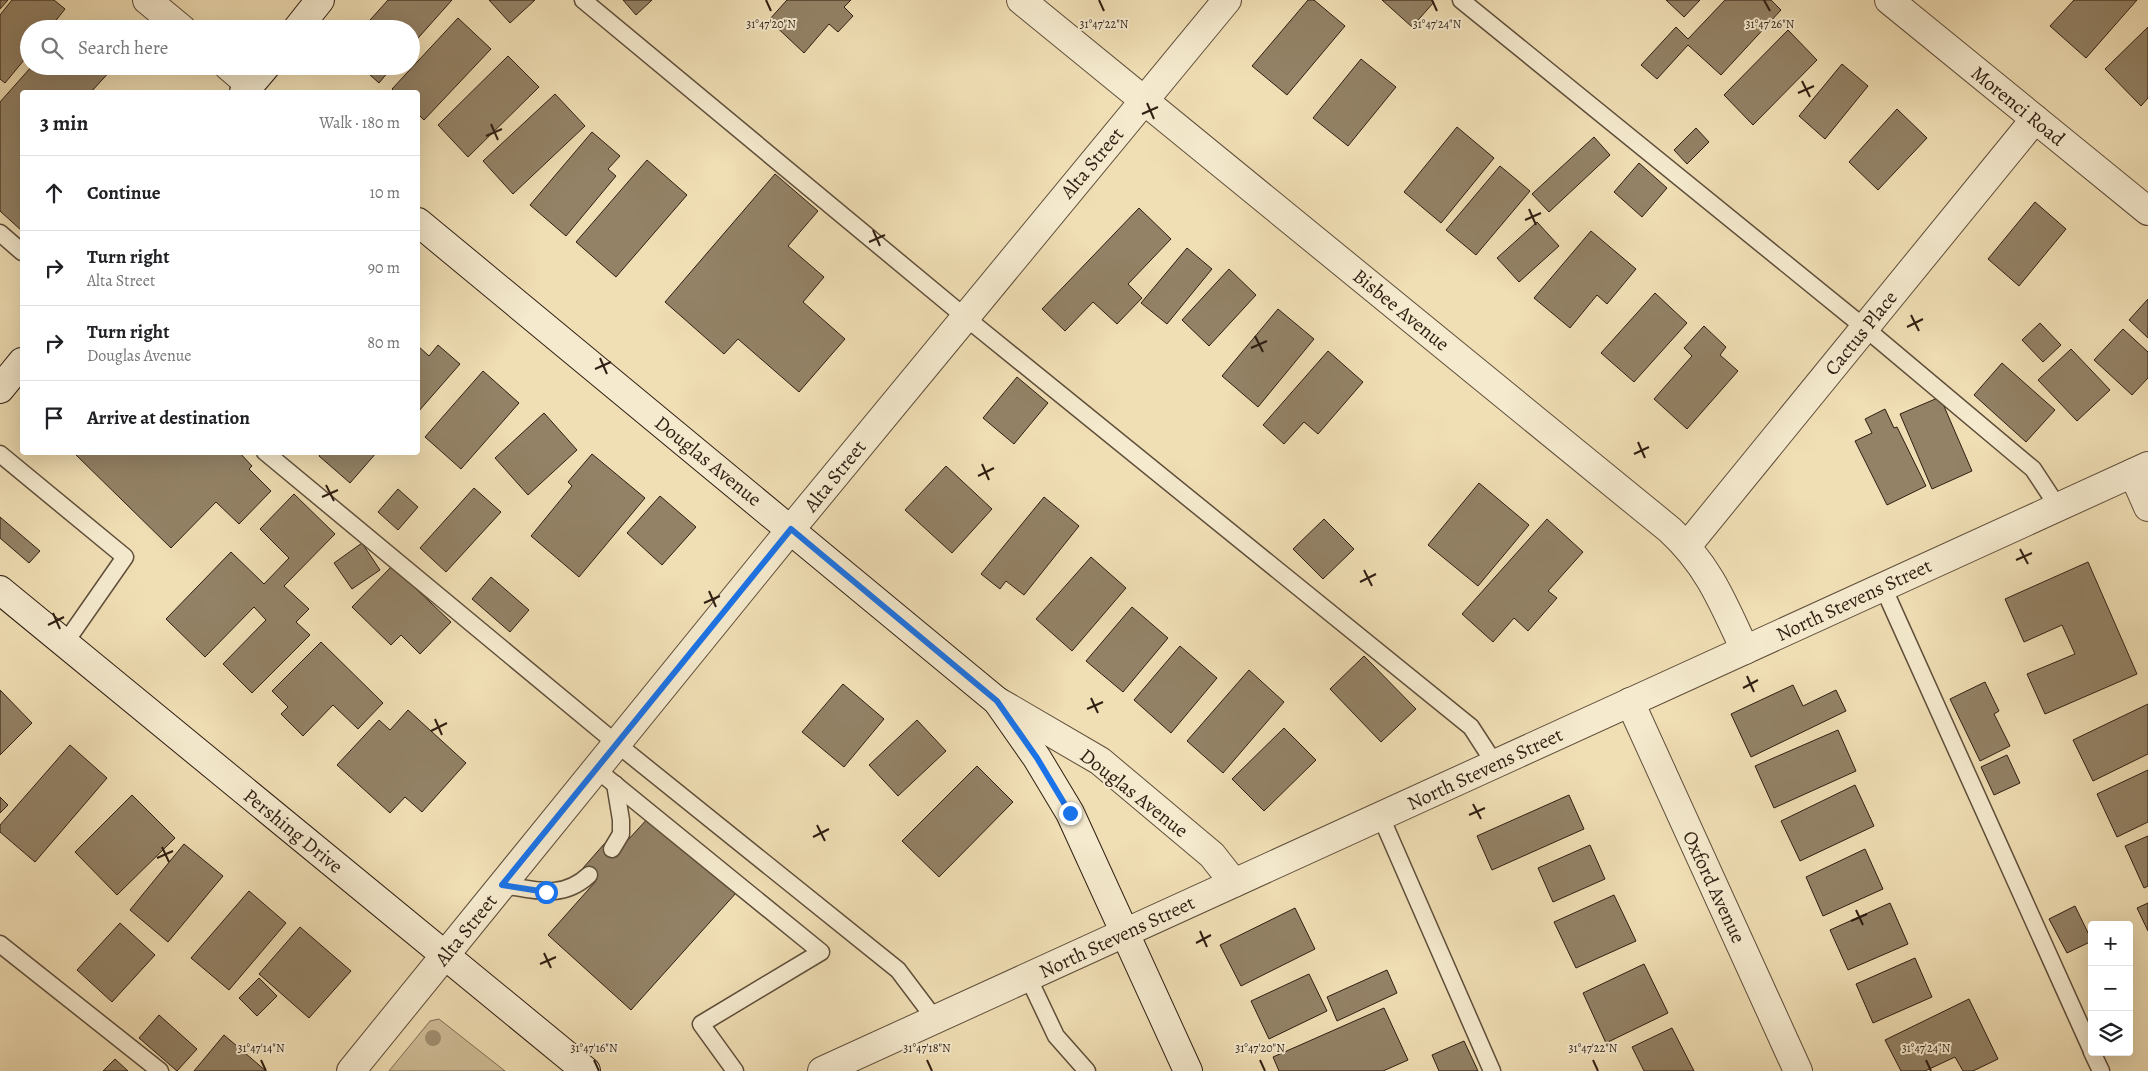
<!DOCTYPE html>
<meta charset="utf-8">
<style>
body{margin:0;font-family:Alegreya,serif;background:#f2f2f2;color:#202124}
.controls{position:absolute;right:15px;bottom:15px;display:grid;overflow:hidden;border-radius:5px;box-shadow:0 5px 20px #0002}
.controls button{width:45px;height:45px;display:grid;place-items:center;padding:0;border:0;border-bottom:1px solid #e0e0e0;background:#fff;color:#202124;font:25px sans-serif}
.stop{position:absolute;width:15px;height:15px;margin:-11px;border:4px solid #1a73e8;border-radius:50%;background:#fff}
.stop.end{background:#1a73e8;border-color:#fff;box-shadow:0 1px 5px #0008}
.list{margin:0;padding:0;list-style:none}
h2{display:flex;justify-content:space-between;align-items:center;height:65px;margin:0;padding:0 20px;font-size:21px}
h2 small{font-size:16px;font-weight:400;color:#757577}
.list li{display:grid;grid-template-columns:32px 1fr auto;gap:15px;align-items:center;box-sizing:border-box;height:75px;padding:0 20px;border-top:1px solid #e0e0e0}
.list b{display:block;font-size:19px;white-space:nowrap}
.list p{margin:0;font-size:16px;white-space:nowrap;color:#757577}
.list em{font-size:16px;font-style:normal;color:#757577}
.icon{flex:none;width:28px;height:28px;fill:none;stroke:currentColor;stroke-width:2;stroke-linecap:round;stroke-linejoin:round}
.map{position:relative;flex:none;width:2148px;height:1071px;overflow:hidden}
.search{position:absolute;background:#fff;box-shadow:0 5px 20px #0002;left:20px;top:20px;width:400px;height:55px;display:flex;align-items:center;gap:12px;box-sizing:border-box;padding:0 18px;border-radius:28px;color:#757577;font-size:19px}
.panel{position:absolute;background:#fff;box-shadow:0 5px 20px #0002;left:20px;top:90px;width:400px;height:365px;border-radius:5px}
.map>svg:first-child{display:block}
</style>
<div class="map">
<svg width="2148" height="1071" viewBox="0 0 2148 1071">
<rect width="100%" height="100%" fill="#f0deb4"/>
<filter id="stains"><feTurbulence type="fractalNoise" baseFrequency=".004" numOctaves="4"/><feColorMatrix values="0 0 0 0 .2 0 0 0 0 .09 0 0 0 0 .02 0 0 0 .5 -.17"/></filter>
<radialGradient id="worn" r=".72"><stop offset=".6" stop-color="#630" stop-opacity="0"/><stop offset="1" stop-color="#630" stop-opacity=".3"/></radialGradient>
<!-- green -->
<path fill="#cfbd98" stroke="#7f6e55" d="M439,1019L505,1071H389L430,1021Z"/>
<!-- building -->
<g fill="#938266" stroke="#2f1e12">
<path d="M0,0H8L0,9Z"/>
<path d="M12,0H54L65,9L49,29H29V54L5,83L0,79V15Z"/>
<path d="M388,0H452L411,46V29H362Z"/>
<path d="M489,0H535L510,23Z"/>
<path d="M623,0H652L636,15Z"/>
<path d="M787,0H851L844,7L853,16L838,32L829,24L804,53L769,20Z"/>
<path d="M1308,0H1314L1345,26L1287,95L1252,66Z"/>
<path d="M1382,0H1431L1434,2L1412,27Z"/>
<path d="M1666,0H1700L1684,17Z"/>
<path d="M1725,0H1771L1781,10L1721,75L1688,45L1657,79L1641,65L1676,27L1688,39Z"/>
<path d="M2074,0H2137L2086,58L2050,26Z"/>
<path d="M458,18L491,49L424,120L418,114V92H395L392,89Z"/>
<path d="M2148,27V98L2141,106L2105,69Z"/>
<path d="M1788,30L1817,60L1753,125L1724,95Z"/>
<path d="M508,56L539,87L468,157L438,125Z"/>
<path d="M1361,59L1396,87L1348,146L1313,118Z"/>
<path d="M1842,64L1868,86L1825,139L1799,116Z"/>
<path d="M32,66H109L112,69L91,92H22V231L0,211V102Z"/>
<path d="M360,66H393L379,83Z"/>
<path d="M555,94L585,126L513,194L483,161Z"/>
<path d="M1897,109L1927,138L1878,190L1849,162Z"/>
<path d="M1457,127L1494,158L1441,223L1404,192Z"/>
<path d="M1696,128L1709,142L1687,164L1674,150Z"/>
<path d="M592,132L620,156L608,169L616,176L566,236L530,205Z"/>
<path d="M1594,137L1610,155L1549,212L1532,194Z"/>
<path d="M647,160L687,195L616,277L576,242Z"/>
<path d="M1639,163L1667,188L1642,217L1614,192Z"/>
<path d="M1500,166L1530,191L1476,255L1446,230Z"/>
<path d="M775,174L818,211L788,246L824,277L803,302L845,339L799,392L738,339L724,354L665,302Z"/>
<path d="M2035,202L2066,229L2019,286L1988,259Z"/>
<path d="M1139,208L1171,239L1128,284L1142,298L1117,324L1093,302L1065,331L1042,309Z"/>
<path d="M1537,222L1559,246L1519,282L1497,258Z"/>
<path d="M1591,231L1636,269L1607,304L1597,295L1570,328L1534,298Z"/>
<path d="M1187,248L1212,269L1167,324L1141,303Z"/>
<path d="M1229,269L1256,295L1209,346L1182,320Z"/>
<path d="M1655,293L1687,323L1634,382L1601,353Z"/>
<path d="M2148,299V338L2129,320Z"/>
<path d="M1278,309L1314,339L1258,407L1222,376Z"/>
<path d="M2040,323L2061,345L2043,362L2022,340Z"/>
<path d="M1704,326L1726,347L1720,355L1738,371L1687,429L1654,399L1692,356L1684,348Z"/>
<path d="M2123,329L2148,352V378L2132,395L2094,360Z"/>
<path d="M438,345L460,364L418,412V346L429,356Z"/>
<path d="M2071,349L2110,390L2077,421L2038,380Z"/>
<path d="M1328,351L1363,382L1318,434L1304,422L1284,444L1263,425Z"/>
<path d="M2002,363L2055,410L2026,442L1974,395Z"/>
<path d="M483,371L519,403L461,469L425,437Z"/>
<path d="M1017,377L1048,403L1014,444L983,418Z"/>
<path d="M1940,397L1972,471L1932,489L1900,414Z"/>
<path d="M1885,409L1894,428L1897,427L1926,486L1887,505L1855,441L1872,433L1865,419Z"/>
<path d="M544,413L577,450L528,495L495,458Z"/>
<path d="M73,452H239L252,466L249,469L271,491L239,524L216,502L171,548Z"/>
<path d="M322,452H377L350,483L319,456Z"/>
<path d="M592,454L645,498L579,577L531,536L572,486L568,482Z"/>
<path d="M946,466L992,509L952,553L905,510Z"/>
<path d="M1479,483L1529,525L1478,586L1428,545Z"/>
<path d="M474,488L501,512L446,572L420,548Z"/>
<path d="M398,489L418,507L398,530L378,512Z"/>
<path d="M294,494L335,534L284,586L309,609L296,622L310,635L252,693L223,664L266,620L254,607L205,657L166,619L231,552L264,584L289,558L260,529Z"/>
<path d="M660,496L696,527L662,565L627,533Z"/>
<path d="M1044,497L1079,526L1024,595L1006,581L1000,589L981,574Z"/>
<path d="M0,517L40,551L29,563L0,538Z"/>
<path d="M1324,519L1354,549L1323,579L1293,549Z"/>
<path d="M1547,519L1583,552L1548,591L1557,598L1528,631L1514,618L1493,642L1462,614Z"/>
<path d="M362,543L380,570L352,589L334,563Z"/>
<path d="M1091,557L1126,588L1072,651L1036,619Z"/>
<path d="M2088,562L2137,674L2045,714L2027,674L2075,654L2062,625L2024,642L2005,599Z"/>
<path d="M392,566L451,622L420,654L401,635L391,645L352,607Z"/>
<path d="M491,577L529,610L510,632L472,599Z"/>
<path d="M1132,607L1168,638L1123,692L1086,661Z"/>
<path d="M321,642L383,703L358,729L333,705L303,736L281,714L288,707L272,691Z"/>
<path d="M1180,646L1217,678L1171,733L1134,700Z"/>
<path d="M1364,656L1416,709L1381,742L1330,689Z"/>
<path d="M1249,670L1284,702L1223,773L1187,741Z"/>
<path d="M1985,682L1999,711L1994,714L2010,746L1980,761L1950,699Z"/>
<path d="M843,684L884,719L844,767L802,732Z"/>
<path d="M1793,685L1803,706L1836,690L1846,711L1751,757L1731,714Z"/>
<path d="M0,690L32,723L0,755Z"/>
<path d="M2148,704V754L2093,781L2073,740Z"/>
<path d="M408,710L466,763L422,812L405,797L390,813L337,765L379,720L390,730Z"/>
<path d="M917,720L946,751L898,796L869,765Z"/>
<path d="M1284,728L1316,760L1264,811L1232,779Z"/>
<path d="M1838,730L1856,771L1774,808L1755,766Z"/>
<path d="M70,745L107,778L35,862L0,832V825Z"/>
<path d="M2007,755L2020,783L1994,795L1981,767Z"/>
<path d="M977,766L1013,802L939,877L902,841Z"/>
<path d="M2148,770V822L2117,837L2097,794Z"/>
<path d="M1855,785L1874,826L1800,861L1781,821Z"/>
<path d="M132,795L175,838L117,895L75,852Z"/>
<path d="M1569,795L1584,829L1492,870L1477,836Z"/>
<path d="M0,797L8,805L0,813Z"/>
<path d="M650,816L736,893L631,1010L548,935L596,881L583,868L605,843L616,853Z"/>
<path d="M2148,836V886L2144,888L2125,846Z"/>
<path d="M184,844L223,876L168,942L130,910Z"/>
<path d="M1590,845L1605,879L1553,902L1538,868Z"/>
<path d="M1865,849L1883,889L1823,916L1806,877Z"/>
<path d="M249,891L286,923L229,990L191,958Z"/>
<path d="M1614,895L1636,941L1576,968L1554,922Z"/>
<path d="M1890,903L1908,944L1848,970L1830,930Z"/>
<path d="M2148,903V931L2137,908Z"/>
<path d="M2075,906L2092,941L2067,953L2049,919Z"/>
<path d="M1295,908L1315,949L1241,986L1220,945Z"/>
<path d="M120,923L155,955L112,1002L77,970Z"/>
<path d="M300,927L351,971L309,1018L259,974Z"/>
<path d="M1915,958L1932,997L1873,1023L1856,984Z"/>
<path d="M1644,964L1668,1013L1606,1043L1583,993Z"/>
<path d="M1387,970L1397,993L1337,1021L1327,997Z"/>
<path d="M1309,974L1327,1011L1269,1039L1251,1001Z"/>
<path d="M259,978L277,996L257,1016L239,998Z"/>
<path d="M1969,999L1998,1059L1973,1071H1963L1955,1057L1925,1071H1901L1885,1040Z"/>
<path d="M1384,1008L1408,1060L1383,1071H1279L1273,1057Z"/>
<path d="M159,1015L197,1049L177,1071L139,1038Z"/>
<path d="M1672,1028L1694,1071H1644L1632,1047Z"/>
<path d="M224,1035L266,1071H194Z"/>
<path d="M1464,1041L1478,1071H1439L1432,1055Z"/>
<path d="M115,1059L128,1071H103Z"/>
</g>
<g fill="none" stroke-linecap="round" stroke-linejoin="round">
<!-- service casing -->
<g stroke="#5f4e3a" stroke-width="19">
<g id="service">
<path d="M583,0L965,317L1471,727L1495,764"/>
<path d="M1461,0L1865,328L2033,469L2058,507"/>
<path d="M0,233L22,252"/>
<path d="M265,452L617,744L898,970L935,1019"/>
<path d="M0,454L125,557L65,643"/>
<path d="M1883,587L2092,1051"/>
<path d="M596,769L821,952L701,1024L735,1071"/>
<path d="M1381,817L1492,1071"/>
<path d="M612,849L621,834V820L615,784"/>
<path d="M503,885C536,890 562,900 589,875"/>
<path d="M0,944L160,1071"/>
<path d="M1028,977L1056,1036L1087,1071"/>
<path d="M2092,1052L2101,1071"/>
</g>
</g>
<!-- minor casing -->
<g stroke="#5f4e3a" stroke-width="30">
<g id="minor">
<path d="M147,0L182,29"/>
<path d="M1021,0L1670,530C1709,566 1723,603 1745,650"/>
<path d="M1889,0L2148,211"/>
<path d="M228,66L250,85"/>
<path d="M2133,473L2148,507"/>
<path d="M1687,546L2035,119"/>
<path d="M997,701L1100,761L1212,855L1234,883"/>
<path d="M1630,702L1798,1071"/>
<path d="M351,1071L791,529L1227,0"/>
<path d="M822,1071L2148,466"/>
</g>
</g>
<!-- secondary casing -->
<g stroke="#2f1e12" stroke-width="30">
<g id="secondary">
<path d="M297,29L320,0"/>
<path d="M244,92L266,66"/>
<path d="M418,222L997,701L1037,758L1070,813L1188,1071"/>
<path d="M0,389L22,362"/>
<path d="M0,590L586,1071"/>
</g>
</g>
<!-- service -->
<use href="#service" stroke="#f5eace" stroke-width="16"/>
<!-- minor -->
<use href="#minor" stroke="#f5eace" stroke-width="28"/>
<!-- secondary -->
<use href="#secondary" stroke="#f5eace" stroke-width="28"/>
</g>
<!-- trees -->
<circle fill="#a08f71" cx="433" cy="1038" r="8"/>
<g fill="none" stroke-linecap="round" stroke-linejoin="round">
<!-- route -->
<path stroke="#1a73e8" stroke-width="6" d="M546,892L502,885L791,529L997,701L1037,758L1070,813"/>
</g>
<!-- ticks -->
<path fill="none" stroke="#2f1e12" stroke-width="2" d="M766,0L771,11M1099,0L1104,11M1432,0L1437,11M1764,0L1770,11M1802,81L1810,97M1798,93L1814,86M1147,103L1154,119M1142,114L1158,107M491,124L498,140M486,136L502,129M1529,209L1536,225M1525,220L1541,213M873,230L880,246M869,242L885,235M1911,315L1919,331M1907,327L1923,319M1255,336L1263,352M1251,348L1267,341M600,358L607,374M595,369L611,362M1638,442L1645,458M1634,454L1649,447M982,464L989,480M978,476L994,468M326,485L334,501M322,497L338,490M2020,549L2028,564M2016,560L2032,553M1364,570L1372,586M1360,582L1376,574M709,591L716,607M704,603L720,596M53,613L60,629M48,625L64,617M1747,676L1754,692M1743,688L1758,680M1091,698L1098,713M1087,709L1103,702M435,719L442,735M431,731L447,723M1473,804L1481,819M1469,815L1485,808M817,825L825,841M813,837L829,829M162,847L169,862M157,858L173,851M1856,910L1863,925M1851,921L1867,914M1200,931L1207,947M1196,943L1211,935M544,953L551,968M540,964L556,957M261,1060L266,1071M594,1060L599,1071M927,1060L932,1071M1260,1060L1265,1071M1593,1060L1598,1071M1926,1060L1931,1071"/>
<g text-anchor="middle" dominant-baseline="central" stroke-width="4" stroke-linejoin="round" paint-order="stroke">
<!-- street labels -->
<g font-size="20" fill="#2f1e12" stroke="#f5eace">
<text transform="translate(2018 106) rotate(39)">Morenci Road</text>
<text transform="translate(1092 163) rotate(-50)">Alta Street</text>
<text transform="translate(1401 310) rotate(39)">Bisbee Avenue</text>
<text transform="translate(1861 333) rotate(-51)">Cactus Place</text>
<text transform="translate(708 461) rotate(39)">Douglas Avenue</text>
<text transform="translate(835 476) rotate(-51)">Alta Street</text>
<text transform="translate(1854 600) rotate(-25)">North Stevens Street</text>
<text transform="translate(1485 769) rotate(-25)">North Stevens Street</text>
<text transform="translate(1134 793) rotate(38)">Douglas Avenue</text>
<text transform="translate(293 831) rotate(39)">Pershing Drive</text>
<text transform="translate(1714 887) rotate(65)">Oxford Avenue</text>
<text transform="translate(466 930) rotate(-51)">Alta Street</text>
<text transform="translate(1117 937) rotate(-25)">North Stevens Street</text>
</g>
</g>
<g font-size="12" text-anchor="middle" fill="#2f1e12" stroke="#f5eace" stroke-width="4" stroke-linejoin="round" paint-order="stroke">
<text x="771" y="28">31°47'20"N</text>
<text x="1104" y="28">31°47'22"N</text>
<text x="1437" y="28">31°47'24"N</text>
<text x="1770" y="28">31°47'26"N</text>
<text x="594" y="1052">31°47'16"N</text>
<text x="927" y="1052">31°47'18"N</text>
<text x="1260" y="1052">31°47'20"N</text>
<text x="1593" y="1052">31°47'22"N</text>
<text x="1926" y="1052">31°47'24"N</text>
<text x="261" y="1052">31°47'14"N</text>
</g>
<rect width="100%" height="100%" filter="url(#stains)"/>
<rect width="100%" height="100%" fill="url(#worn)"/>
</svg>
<div class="controls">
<button>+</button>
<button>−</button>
<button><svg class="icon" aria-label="layers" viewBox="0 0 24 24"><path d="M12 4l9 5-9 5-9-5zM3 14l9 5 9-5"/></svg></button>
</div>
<div class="stop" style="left:546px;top:892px"></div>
<div class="stop end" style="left:1070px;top:813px"></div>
<div class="search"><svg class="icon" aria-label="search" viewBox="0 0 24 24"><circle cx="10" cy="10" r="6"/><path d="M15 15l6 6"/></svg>Search here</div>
<section class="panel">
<h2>3 min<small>Walk · 180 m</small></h2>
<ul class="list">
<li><svg class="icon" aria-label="ahead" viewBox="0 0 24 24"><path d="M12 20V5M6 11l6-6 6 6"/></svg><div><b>Continue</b></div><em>10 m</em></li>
<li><svg class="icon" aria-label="right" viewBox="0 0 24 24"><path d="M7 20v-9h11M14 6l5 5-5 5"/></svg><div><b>Turn right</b><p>Alta Street</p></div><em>90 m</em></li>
<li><svg class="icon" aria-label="right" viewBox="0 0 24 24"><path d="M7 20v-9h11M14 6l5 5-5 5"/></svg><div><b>Turn right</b><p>Douglas Avenue</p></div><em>80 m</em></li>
<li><svg class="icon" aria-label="arrive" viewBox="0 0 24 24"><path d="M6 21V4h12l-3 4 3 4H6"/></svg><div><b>Arrive at destination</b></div></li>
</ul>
</section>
</div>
